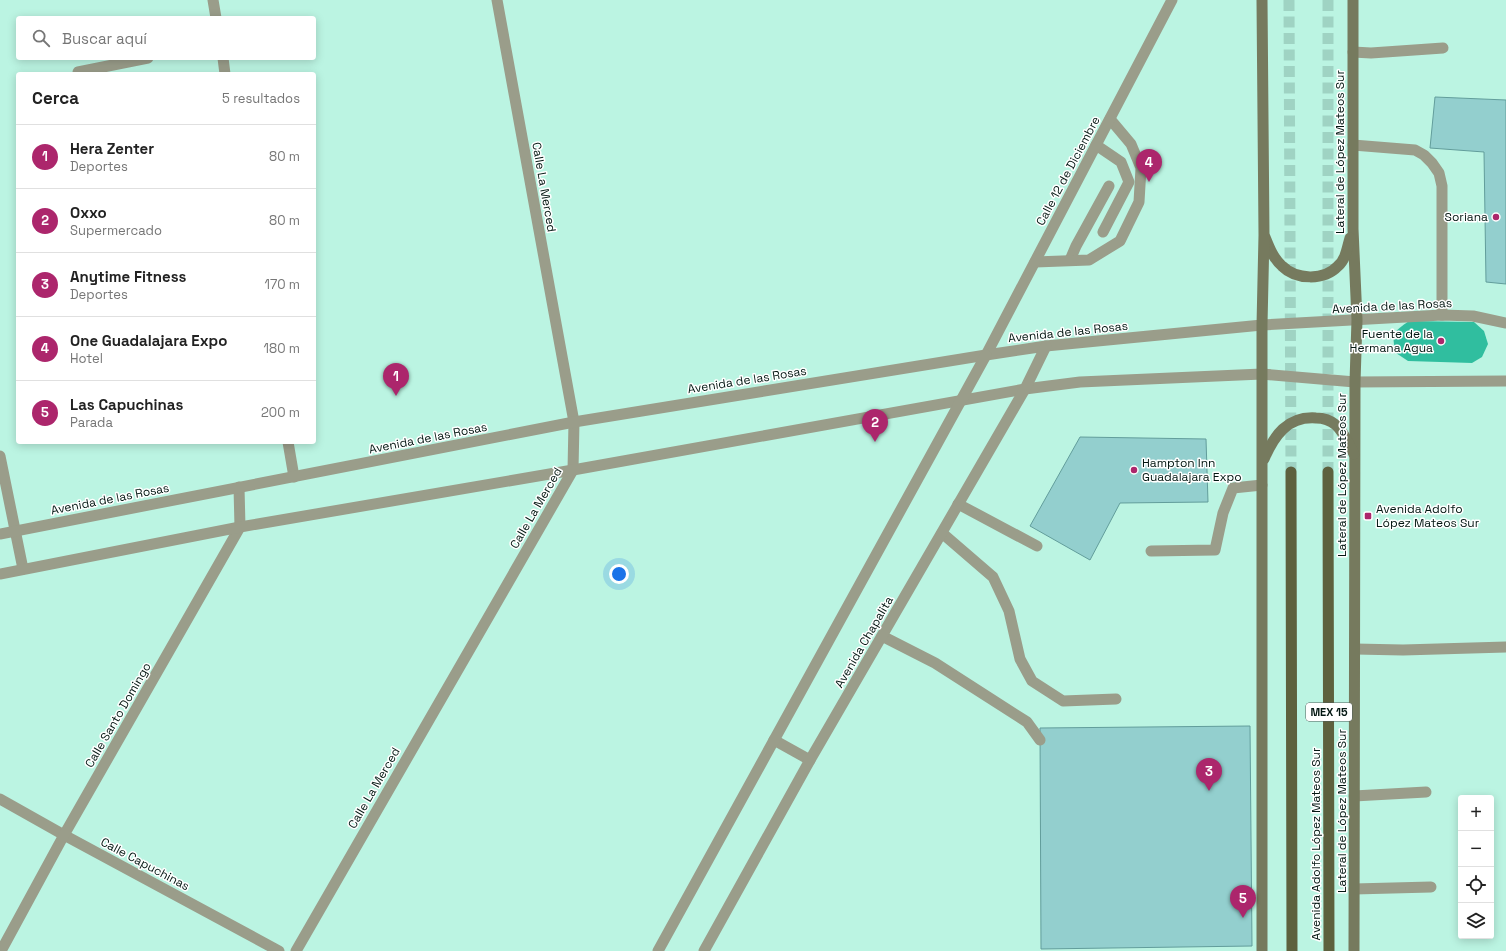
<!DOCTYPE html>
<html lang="es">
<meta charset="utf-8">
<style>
body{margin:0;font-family:"Space Grotesk",sans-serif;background:#f6f6f6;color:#222}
.controls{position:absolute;right:12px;bottom:12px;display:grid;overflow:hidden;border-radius:4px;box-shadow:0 2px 10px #0003}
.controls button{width:36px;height:36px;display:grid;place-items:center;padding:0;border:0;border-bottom:1px solid #e0e0e0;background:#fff;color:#222;font:20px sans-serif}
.you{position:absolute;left:619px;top:574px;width:14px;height:14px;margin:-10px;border:3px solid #fff;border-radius:50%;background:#1a73e8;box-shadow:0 0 0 6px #1a73e833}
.badge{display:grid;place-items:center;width:26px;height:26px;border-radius:50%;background:#ac266c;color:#fff;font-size:13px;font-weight:700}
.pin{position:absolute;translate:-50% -33px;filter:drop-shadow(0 1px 2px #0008)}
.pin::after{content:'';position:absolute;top:21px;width:14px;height:12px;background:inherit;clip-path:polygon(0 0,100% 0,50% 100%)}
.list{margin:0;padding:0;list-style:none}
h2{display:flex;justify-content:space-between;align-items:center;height:52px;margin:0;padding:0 16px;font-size:17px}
h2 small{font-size:13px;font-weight:400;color:#767676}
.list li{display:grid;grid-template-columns:26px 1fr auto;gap:12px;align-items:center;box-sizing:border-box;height:64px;padding:0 16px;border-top:1px solid #e0e0e0}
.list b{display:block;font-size:15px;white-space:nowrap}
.list p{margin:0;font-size:13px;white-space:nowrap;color:#767676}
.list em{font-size:13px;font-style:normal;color:#767676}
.icon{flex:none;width:22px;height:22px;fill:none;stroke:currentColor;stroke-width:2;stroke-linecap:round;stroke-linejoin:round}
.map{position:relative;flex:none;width:1506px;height:951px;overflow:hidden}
.search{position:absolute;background:#fff;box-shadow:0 2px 10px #0003;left:16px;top:16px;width:300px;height:44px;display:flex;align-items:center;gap:10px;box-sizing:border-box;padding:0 14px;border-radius:4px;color:#767676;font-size:15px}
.panel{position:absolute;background:#fff;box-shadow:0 2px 10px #0003;left:16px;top:72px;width:300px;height:372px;border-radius:4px}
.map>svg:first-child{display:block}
</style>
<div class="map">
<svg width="1506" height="951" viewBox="0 0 1506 951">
<rect width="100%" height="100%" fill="#bbf4e2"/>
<!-- water -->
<path fill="#30be9f" d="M1409,321L1474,322L1484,331L1488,344L1482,357L1472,363L1408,361L1396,353C1391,334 1393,332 1409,321Z"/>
<!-- building -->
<g fill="#93cfce" stroke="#629d9b">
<path d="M1435,97L1506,100V284L1486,282L1484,152L1430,148Z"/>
<path d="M1080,437L1206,439L1208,502L1120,503L1090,560L1030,526Z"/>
<path d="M1250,726L1252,946L1041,949L1040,728Z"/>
</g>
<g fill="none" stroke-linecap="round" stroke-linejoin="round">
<!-- primary-tunnel -->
<g stroke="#9fd3c3" stroke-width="11" stroke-dasharray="11 5.5" stroke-linecap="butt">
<path d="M1289,0L1291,472"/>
<path d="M1328,0V472"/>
</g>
<!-- service -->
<g stroke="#9a9d8a" stroke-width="11">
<path d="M1353,52L1371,53L1443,48"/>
<path d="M78,72L148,58"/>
<path d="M1096,145L1121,162L1129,182L1103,232"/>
<path d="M1353,145L1415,150L1424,155L1432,163L1439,173L1442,186V315"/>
<path d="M1070,260L1076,246L1109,186"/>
<path d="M1035,262L1089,260L1120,241L1139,202L1141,168L1131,144L1110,119"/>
<path d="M958,504L1037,546"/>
<path d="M942,533L993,577L1009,611L1020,659L1032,681L1063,701L1116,699"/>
<path d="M1151,551L1215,550L1223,513L1233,488L1262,485"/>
<path d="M882,636L935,663L1027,722L1040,740"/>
<path d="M1355,649L1403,650L1506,647"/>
<path d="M1354,796L1426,792"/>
<path d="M1354,889L1431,887"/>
</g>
<!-- minor -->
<g stroke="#9a9d8a" stroke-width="11">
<path d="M213,0L216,18"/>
<path d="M223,58L225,74"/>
<path d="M986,355L1172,0"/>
<path d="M288,442L294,477"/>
<path d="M0,456L23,569"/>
<path d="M0,799L64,835L279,951"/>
<path d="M1,951L64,835L240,527L239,487"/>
<path d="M296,951L573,470L574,422L497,0"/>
</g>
<!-- tertiary -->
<g stroke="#9a9d8a" stroke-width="11">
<path d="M0,534L574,422L986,355L1046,346L1262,325L1442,315L1473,316L1506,323"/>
<path d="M0,574L240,527L573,470L1025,389L1080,382L1262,374L1355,382L1506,381"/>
<path d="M774,740L810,760"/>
<path d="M658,951L986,355"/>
<path d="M704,951L810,760L1025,389L1046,346"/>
</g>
<!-- secondary -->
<g stroke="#767a5e" stroke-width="11">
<path d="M1353,0V229L1357,320L1355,382L1354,951"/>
<path d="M1265,237C1269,247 1273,258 1282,266C1296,280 1324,281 1338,266C1346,259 1347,248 1350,238"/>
<path d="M1264,459C1274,436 1287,416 1316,418C1323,418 1330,420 1336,425C1344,432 1349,445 1354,454"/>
<path d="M1262,951V325L1264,235L1262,0"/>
</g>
<!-- primary -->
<g stroke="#5d613e" stroke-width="11">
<path d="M1291,472L1292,951"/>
<path d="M1328,472L1329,951"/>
</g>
</g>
<!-- markers -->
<g fill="#ac266c" stroke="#fff" stroke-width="1.5">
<circle cx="1496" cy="217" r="4"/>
<circle cx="1441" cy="341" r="4"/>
<circle cx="1134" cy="470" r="4"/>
<rect x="1364" y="512" width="8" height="8" rx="2"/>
</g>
<g text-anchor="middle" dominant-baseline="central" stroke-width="3" stroke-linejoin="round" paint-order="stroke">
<!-- shield labels -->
<rect fill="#fff" stroke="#4e5c58" stroke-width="1" x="1306" y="703" width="46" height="18" rx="3"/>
<g font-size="11" font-weight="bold" fill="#021611">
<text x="1329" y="712">MEX 15</text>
</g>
<!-- street labels -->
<g font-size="12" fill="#021611" stroke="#fff">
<text transform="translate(1340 152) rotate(-90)">Lateral de López Mateos Sur</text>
<text transform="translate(1068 171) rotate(-62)">Calle 12 de Diciembre</text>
<text transform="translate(544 187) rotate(80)">Calle La Merced</text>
<text transform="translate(1392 306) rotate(-3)">Avenida de las Rosas</text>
<text transform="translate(1068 332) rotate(-6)">Avenida de las Rosas</text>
<text transform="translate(747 380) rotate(-9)">Avenida de las Rosas</text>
<text transform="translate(428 438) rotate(-11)">Avenida de las Rosas</text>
<text transform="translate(1342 475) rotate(-90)">Lateral de López Mateos Sur</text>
<text transform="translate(110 499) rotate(-11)">Avenida de las Rosas</text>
<text transform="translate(536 508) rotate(-60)">Calle La Merced</text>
<text transform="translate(864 642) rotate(-60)">Avenida Chapalita</text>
<text transform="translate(118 715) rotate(-60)">Calle Santo Domingo</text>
<text transform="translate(374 788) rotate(-60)">Calle La Merced</text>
<text transform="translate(1342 811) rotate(-90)">Lateral de López Mateos Sur</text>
<text transform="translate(1316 844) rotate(-90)">Avenida Adolfo López Mateos Sur</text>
<text transform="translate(145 864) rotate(28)">Calle Capuchinas</text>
</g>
<!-- poi labels -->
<g font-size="12" fill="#021611" stroke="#fff" text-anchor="end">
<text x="1488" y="217">Soriana</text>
<text x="1433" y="334">Fuente de la<tspan x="1433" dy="14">Hermana Agua</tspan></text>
<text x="1142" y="463" text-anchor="start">Hampton Inn<tspan x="1142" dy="14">Guadalajara Expo</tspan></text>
<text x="1376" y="509" text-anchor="start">Avenida Adolfo<tspan x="1376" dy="14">López Mateos Sur</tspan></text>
</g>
</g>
</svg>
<div class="controls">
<button>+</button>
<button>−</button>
<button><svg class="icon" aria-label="locate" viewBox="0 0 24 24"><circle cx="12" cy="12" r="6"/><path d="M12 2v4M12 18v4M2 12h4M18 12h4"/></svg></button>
<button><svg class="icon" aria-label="layers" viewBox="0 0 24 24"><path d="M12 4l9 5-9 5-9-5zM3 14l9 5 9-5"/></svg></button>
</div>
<div class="you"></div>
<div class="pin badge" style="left:396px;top:396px">1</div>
<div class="pin badge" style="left:875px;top:442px">2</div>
<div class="pin badge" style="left:1209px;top:791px">3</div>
<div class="pin badge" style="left:1149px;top:182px">4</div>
<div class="pin badge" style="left:1243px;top:918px">5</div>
<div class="search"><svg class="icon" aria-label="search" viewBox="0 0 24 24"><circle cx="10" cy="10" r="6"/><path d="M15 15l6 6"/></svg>Buscar aquí</div>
<section class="panel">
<h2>Cerca<small>5 resultados</small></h2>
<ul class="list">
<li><span class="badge">1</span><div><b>Hera Zenter</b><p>Deportes</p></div><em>80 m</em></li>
<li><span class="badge">2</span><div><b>Oxxo</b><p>Supermercado</p></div><em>80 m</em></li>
<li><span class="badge">3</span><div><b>Anytime Fitness</b><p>Deportes</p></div><em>170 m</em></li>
<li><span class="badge">4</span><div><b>One Guadalajara Expo</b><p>Hotel</p></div><em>180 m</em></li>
<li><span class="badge">5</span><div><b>Las Capuchinas</b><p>Parada</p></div><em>200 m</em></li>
</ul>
</section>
</div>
